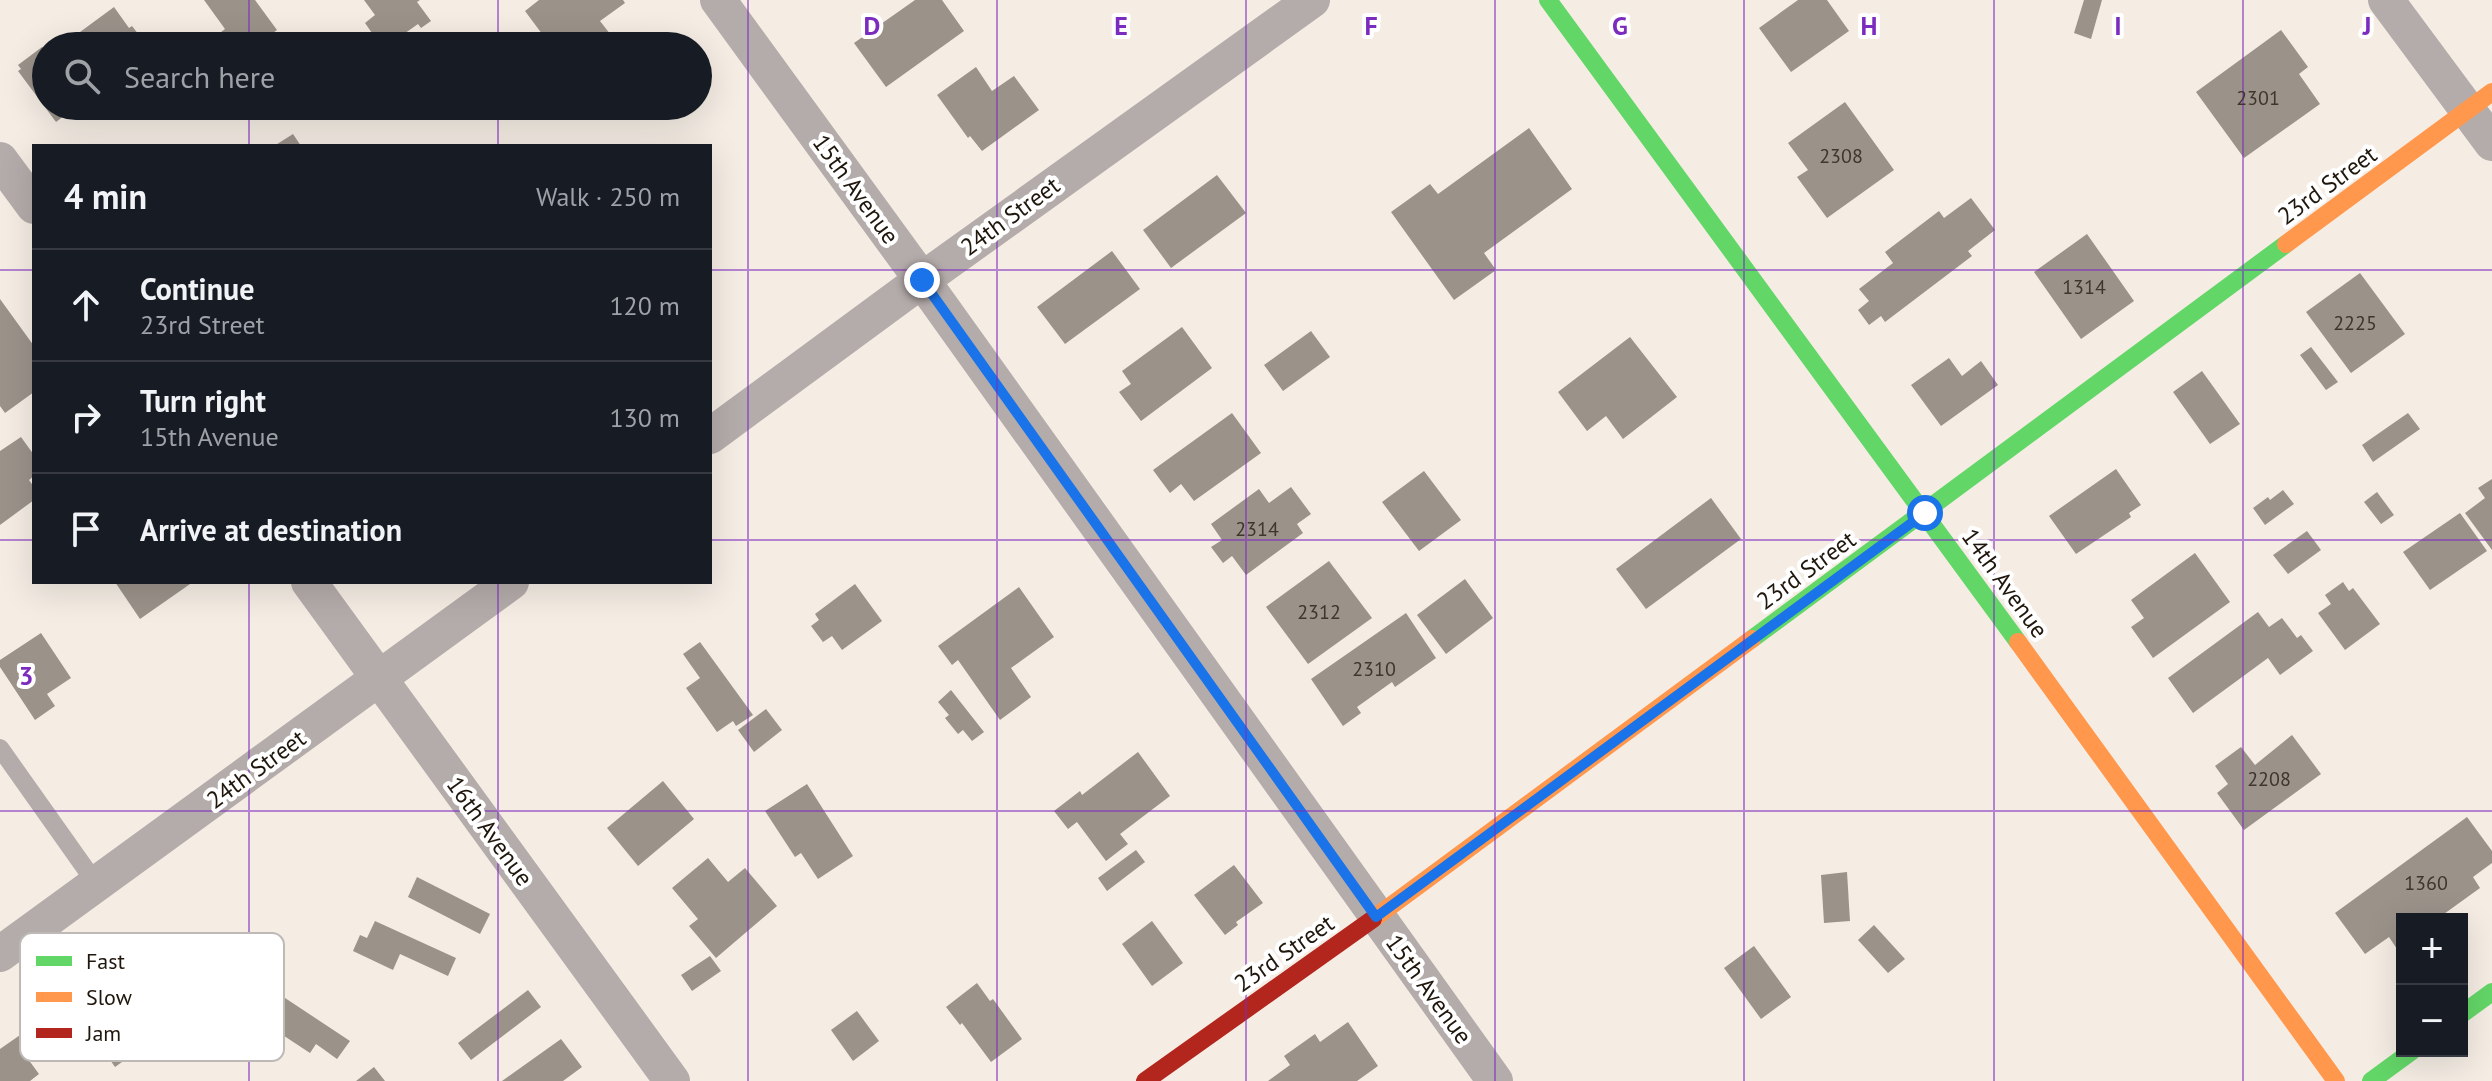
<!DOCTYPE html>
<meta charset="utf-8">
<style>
body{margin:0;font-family:"PT Sans",sans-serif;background:#242831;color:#f1f3f6}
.controls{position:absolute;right:24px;bottom:24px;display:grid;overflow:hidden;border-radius:0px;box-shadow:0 8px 32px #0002}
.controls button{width:72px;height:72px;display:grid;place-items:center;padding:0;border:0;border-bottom:2px solid #363941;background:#171b24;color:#f1f3f6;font:40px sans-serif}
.stop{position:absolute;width:24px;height:24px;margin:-18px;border:6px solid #1a73e8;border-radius:50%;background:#fff}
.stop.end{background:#1a73e8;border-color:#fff;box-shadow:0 2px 8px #0008}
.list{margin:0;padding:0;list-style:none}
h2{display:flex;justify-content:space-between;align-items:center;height:104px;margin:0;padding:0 32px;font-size:34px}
h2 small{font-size:26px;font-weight:400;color:#9ea1a6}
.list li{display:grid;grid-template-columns:52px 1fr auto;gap:24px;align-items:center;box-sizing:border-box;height:112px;padding:0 32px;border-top:2px solid #363941}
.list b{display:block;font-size:30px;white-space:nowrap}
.list p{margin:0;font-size:26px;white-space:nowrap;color:#9ea1a6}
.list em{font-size:26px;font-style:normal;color:#9ea1a6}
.icon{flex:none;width:44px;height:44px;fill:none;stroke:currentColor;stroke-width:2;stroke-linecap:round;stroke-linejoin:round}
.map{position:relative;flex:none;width:2492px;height:1081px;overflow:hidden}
.search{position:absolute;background:#171b24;box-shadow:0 8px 32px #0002;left:32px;top:32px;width:680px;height:88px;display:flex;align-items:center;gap:20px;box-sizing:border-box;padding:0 28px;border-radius:44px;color:#9ea1a6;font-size:30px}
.panel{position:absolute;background:#171b24;box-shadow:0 8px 32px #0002;left:32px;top:144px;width:680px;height:440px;border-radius:0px}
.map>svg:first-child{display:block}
</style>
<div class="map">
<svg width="2492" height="1081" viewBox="0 0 2492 1081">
<rect width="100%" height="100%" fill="#f5ede4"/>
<!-- building -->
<g fill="#9b938a">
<path d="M204,0H255L277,30L255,46H219L213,38L225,29Z"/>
<path d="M364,0H420L417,2L431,21L421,28L418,24L387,46H381L365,23L375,15Z"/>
<path d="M539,0H623L625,3L600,21L614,39L604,46H551L525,11Z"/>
<path d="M915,0H942L964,31L886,87L854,43Z"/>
<path d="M1798,0H1827L1849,31L1791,72L1759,28Z"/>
<path d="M2084,0H2102L2091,39L2074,33Z"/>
<path d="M114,7L129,28L132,26L139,35L136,37L143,46H61Z"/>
<path d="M2281,30L2308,67L2299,74L2320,104L2244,158L2196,92Z"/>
<path d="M42,47L46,52V106H77L56,122L18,71L21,69L18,65Z"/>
<path d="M976,67L992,91L1014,76L1039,110L982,151L970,136L968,138L937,95Z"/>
<path d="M1845,102L1894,170L1827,218L1797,177L1808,170L1788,143Z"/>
<path d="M1529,128L1572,189L1484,253L1496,270L1454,300L1391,212L1430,184L1438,194Z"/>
<path d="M293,134L301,146H274Z"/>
<path d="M1217,175L1246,213L1171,268L1143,230Z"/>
<path d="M1971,198L1995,230L1968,251L1972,256L1885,322L1881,316L1869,325L1858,310L1869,301L1859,289L1893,263L1885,252L1939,211L1944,218Z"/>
<path d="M2087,234L2134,301L2081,339L2034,272Z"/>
<path d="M1112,251L1140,289L1065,344L1037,307Z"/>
<path d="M2360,273L2405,334L2351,373L2306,312Z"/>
<path d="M0,299L34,346V392L5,413L0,406Z"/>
<path d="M1182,327L1212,368L1141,421L1119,392L1131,384L1122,371Z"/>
<path d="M1311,331L1330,357L1283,391L1264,365Z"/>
<path d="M1630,337L1677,397L1623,439L1606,416L1587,431L1558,392Z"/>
<path d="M2311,347L2338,382L2326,390L2300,355Z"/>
<path d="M1949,358L1962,376L1981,361L1998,385L1941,426L1911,385Z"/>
<path d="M2202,371L2240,424L2210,444L2173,392Z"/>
<path d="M1232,413L1261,453L1194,501L1181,484L1170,493L1153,470Z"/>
<path d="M2408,413L2420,429L2373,462L2362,445Z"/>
<path d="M21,437L34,455V476L29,480L34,487V500L0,525V451Z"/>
<path d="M2116,469L2141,505L2129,513L2131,517L2076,554L2049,516Z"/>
<path d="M1424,471L1461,520L1419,551L1382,502Z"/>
<path d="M2492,479V550L2465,513L2485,498L2478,488Z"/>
<path d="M1291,487L1311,514L1297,524L1303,533L1246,575L1232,556L1223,563L1211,547L1222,540L1211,524L1259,489L1269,503Z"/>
<path d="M2283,490L2294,504L2265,525L2253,508L2268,497L2270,500Z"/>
<path d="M2377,492L2394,515L2381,524L2364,502Z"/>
<path d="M1711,498L1741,539L1646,609L1616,569Z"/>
<path d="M2460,513L2487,551L2430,590L2403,552Z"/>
<path d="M2307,531L2321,550L2288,574L2273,555Z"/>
<path d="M2195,553L2230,602L2153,658L2131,627L2144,618L2131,600Z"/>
<path d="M1329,561L1372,618L1308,664L1266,607Z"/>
<path d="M1465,579L1493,618L1446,654L1417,615Z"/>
<path d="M115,582H193L140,619Z"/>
<path d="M2343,582L2349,591L2353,588L2380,624L2345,650L2318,613L2331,604L2325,595Z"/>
<path d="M855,584L882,621L842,650L832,636L823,642L811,626L819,620L815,614Z"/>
<path d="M1019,587L1054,637L1011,668L1031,697L1000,720L958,660L952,665L938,646Z"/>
<path d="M2258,612L2269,627L2282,618L2297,638L2301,635L2313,651L2280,675L2268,658L2193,713L2168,678Z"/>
<path d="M1406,613L1436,658L1395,687L1392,682L1357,707L1361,713L1343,726L1311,679Z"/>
<path d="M41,633L71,678L47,694L55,706L35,720L0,667V660Z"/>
<path d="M700,642L753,715L736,726L733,721L717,732L686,688L700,678L683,654Z"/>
<path d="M951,690L984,732L972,741L963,730L958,734L945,718L949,715L938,702Z"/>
<path d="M766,709L782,730L754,752L738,730Z"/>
<path d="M2292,735L2321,774L2244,830L2217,793L2228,784L2215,766L2241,747L2255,765Z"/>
<path d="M1138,752L1170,796L1120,834L1128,844L1106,861L1077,822L1068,829L1054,811L1080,791L1082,795Z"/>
<path d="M663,781L694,819L638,866L607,828Z"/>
<path d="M807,784L853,856L818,879L801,853L795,857L765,811Z"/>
<path d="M2467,817L2492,851V863L2473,877L2480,888L2437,919H2402V945L2397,949L2389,937L2365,954L2335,913Z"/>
<path d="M1136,850L1145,862L1107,891L1098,878Z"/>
<path d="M708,858L728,882L745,868L777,906L716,958L689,926L698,919L672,888Z"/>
<path d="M1234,865L1263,903L1236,922L1238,925L1225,935L1194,895Z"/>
<path d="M1847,872L1850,921L1824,923L1821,875Z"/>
<path d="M417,877L490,914L480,934L408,897Z"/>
<path d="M375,921L456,958L448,976L400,954L393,970L353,951L360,935L367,938Z"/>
<path d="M1152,921L1183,963L1152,986L1122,944Z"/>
<path d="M1874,925L1905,959L1888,973L1858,940Z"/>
<path d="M1754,946L1791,997L1761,1019L1724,968Z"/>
<path d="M710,956L721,971L692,991L681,975Z"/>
<path d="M977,983L990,1001L993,999L1022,1039L991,1062L962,1023L960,1025L946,1007Z"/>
<path d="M528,990L541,1007L471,1060L458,1043Z"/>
<path d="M279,994L350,1041L337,1059L316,1044L310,1053L269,1026L274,1017L267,1013Z"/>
<path d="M857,1011L879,1041L853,1061L831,1030Z"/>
<path d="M119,1020L139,1050L115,1067L94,1037Z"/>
<path d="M1348,1022L1378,1066L1357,1081H1268L1290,1065L1284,1056L1315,1034L1320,1042Z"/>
<path d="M33,1026L46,1044L28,1059L39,1074L30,1081H0V1049Z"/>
<path d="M561,1039L582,1067L563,1081H502Z"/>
<path d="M374,1067L385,1081H356Z"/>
</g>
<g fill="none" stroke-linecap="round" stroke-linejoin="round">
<!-- lane -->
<path stroke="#b4acaa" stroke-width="18" d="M0,748L97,885"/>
<!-- street -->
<g stroke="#b4acaa" stroke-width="36">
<path d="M718,0L922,280L1495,1081"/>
<path d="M2386,0L2492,143"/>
<path d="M0,160L34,206"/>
<path d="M710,436L922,280L1312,0"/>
<path d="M309,582L672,1081"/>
<path d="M0,954L511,582"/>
</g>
<!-- fast -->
<g stroke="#63d668" stroke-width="18">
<path d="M1548,0L2018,642"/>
<path d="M1752,639L2286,244"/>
<path d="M2462,1014L2492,992"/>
<path d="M2371,1081L2412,1051"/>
</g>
<!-- slow -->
<g stroke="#ff974d" stroke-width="18">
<path d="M2286,244L2492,92"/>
<path d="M2018,642L2336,1081"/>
<path d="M1373,919L1752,639"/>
</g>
<!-- jam -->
<path stroke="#b3261e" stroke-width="18" d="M1145,1081L1373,919"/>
</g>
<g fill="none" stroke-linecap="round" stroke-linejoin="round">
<!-- route -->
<path stroke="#1a73e8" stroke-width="10" d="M922,280L1376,917L1925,513"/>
</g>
<!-- grid -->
<path fill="none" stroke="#7b2cbf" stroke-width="2" stroke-opacity="0.55" d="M249,0V46M498,0V46M748,0V1081M997,0V1081M1246,0V1081M1495,0V1081M1744,0V1081M1994,0V1081M2243,0V1081M249,106V146M498,106V146M0,270H34M710,270H2492M0,540H34M710,540H2492M249,582V1081M498,582V1081M0,811H2492"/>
<g text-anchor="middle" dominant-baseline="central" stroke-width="8" stroke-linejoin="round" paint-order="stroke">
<!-- number labels -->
<g font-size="20" fill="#3e352c">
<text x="2258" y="98">2301</text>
<text x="1841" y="156">2308</text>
<text x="2084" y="287">1314</text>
<text x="2355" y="323">2225</text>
<text x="1257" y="529">2314</text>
<text x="1319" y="612">2312</text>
<text x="1374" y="669">2310</text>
<text x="2269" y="779">2208</text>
<text x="2426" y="883">1360</text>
</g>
<!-- street labels -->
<g font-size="24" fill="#1f160c" stroke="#fff">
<text transform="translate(2327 185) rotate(-36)">23rd Street</text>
<text transform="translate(856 189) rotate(54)">15th Avenue</text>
<text transform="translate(1010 216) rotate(-36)">24th Street</text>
<text transform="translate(1806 570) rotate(-36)">23rd Street</text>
<text transform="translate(2005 583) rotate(54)">14th Avenue</text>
<text transform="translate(256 769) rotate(-36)">24th Street</text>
<text transform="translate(490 831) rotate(54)">16th Avenue</text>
<text transform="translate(1284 953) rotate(-35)">23rd Street</text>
<text transform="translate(1429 989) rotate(54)">15th Avenue</text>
</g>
</g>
<!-- legend -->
<rect x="20" y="933" width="264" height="128" rx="12" fill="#fff" stroke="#bcb9b6" stroke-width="2"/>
<rect x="36" y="956" width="36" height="10" fill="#63d668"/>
<rect x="36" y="992" width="36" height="10" fill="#ff974d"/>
<rect x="36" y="1028" width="36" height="10" fill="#b3261e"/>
<g font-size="22" fill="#1f160c">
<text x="86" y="969">Fast</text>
<text x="86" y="1005">Slow</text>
<text x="86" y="1041">Jam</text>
</g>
<g font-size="26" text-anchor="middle" font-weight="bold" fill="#7b2cbf" stroke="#fff" stroke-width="8" stroke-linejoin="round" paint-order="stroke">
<text x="872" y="35">D</text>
<text x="1121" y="35">E</text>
<text x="1371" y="35">F</text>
<text x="1620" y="35">G</text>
<text x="1869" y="35">H</text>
<text x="2118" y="35">I</text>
<text x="2367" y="35">J</text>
<text x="26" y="685">3</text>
</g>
</svg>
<div class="controls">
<button>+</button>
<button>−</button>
</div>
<div class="stop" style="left:1925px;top:513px"></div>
<div class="stop end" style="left:922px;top:280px"></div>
<div class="search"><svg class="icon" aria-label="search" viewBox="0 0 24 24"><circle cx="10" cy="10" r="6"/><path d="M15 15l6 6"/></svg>Search here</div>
<section class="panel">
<h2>4 min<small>Walk · 250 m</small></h2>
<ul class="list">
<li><svg class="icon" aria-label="ahead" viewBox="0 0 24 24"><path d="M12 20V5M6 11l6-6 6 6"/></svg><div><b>Continue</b><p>23rd Street</p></div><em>120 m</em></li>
<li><svg class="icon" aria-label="right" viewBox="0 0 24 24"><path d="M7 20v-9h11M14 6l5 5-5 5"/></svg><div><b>Turn right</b><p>15th Avenue</p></div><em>130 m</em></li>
<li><svg class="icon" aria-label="arrive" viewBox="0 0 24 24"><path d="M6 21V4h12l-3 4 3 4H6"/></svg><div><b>Arrive at destination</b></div></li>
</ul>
</section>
</div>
